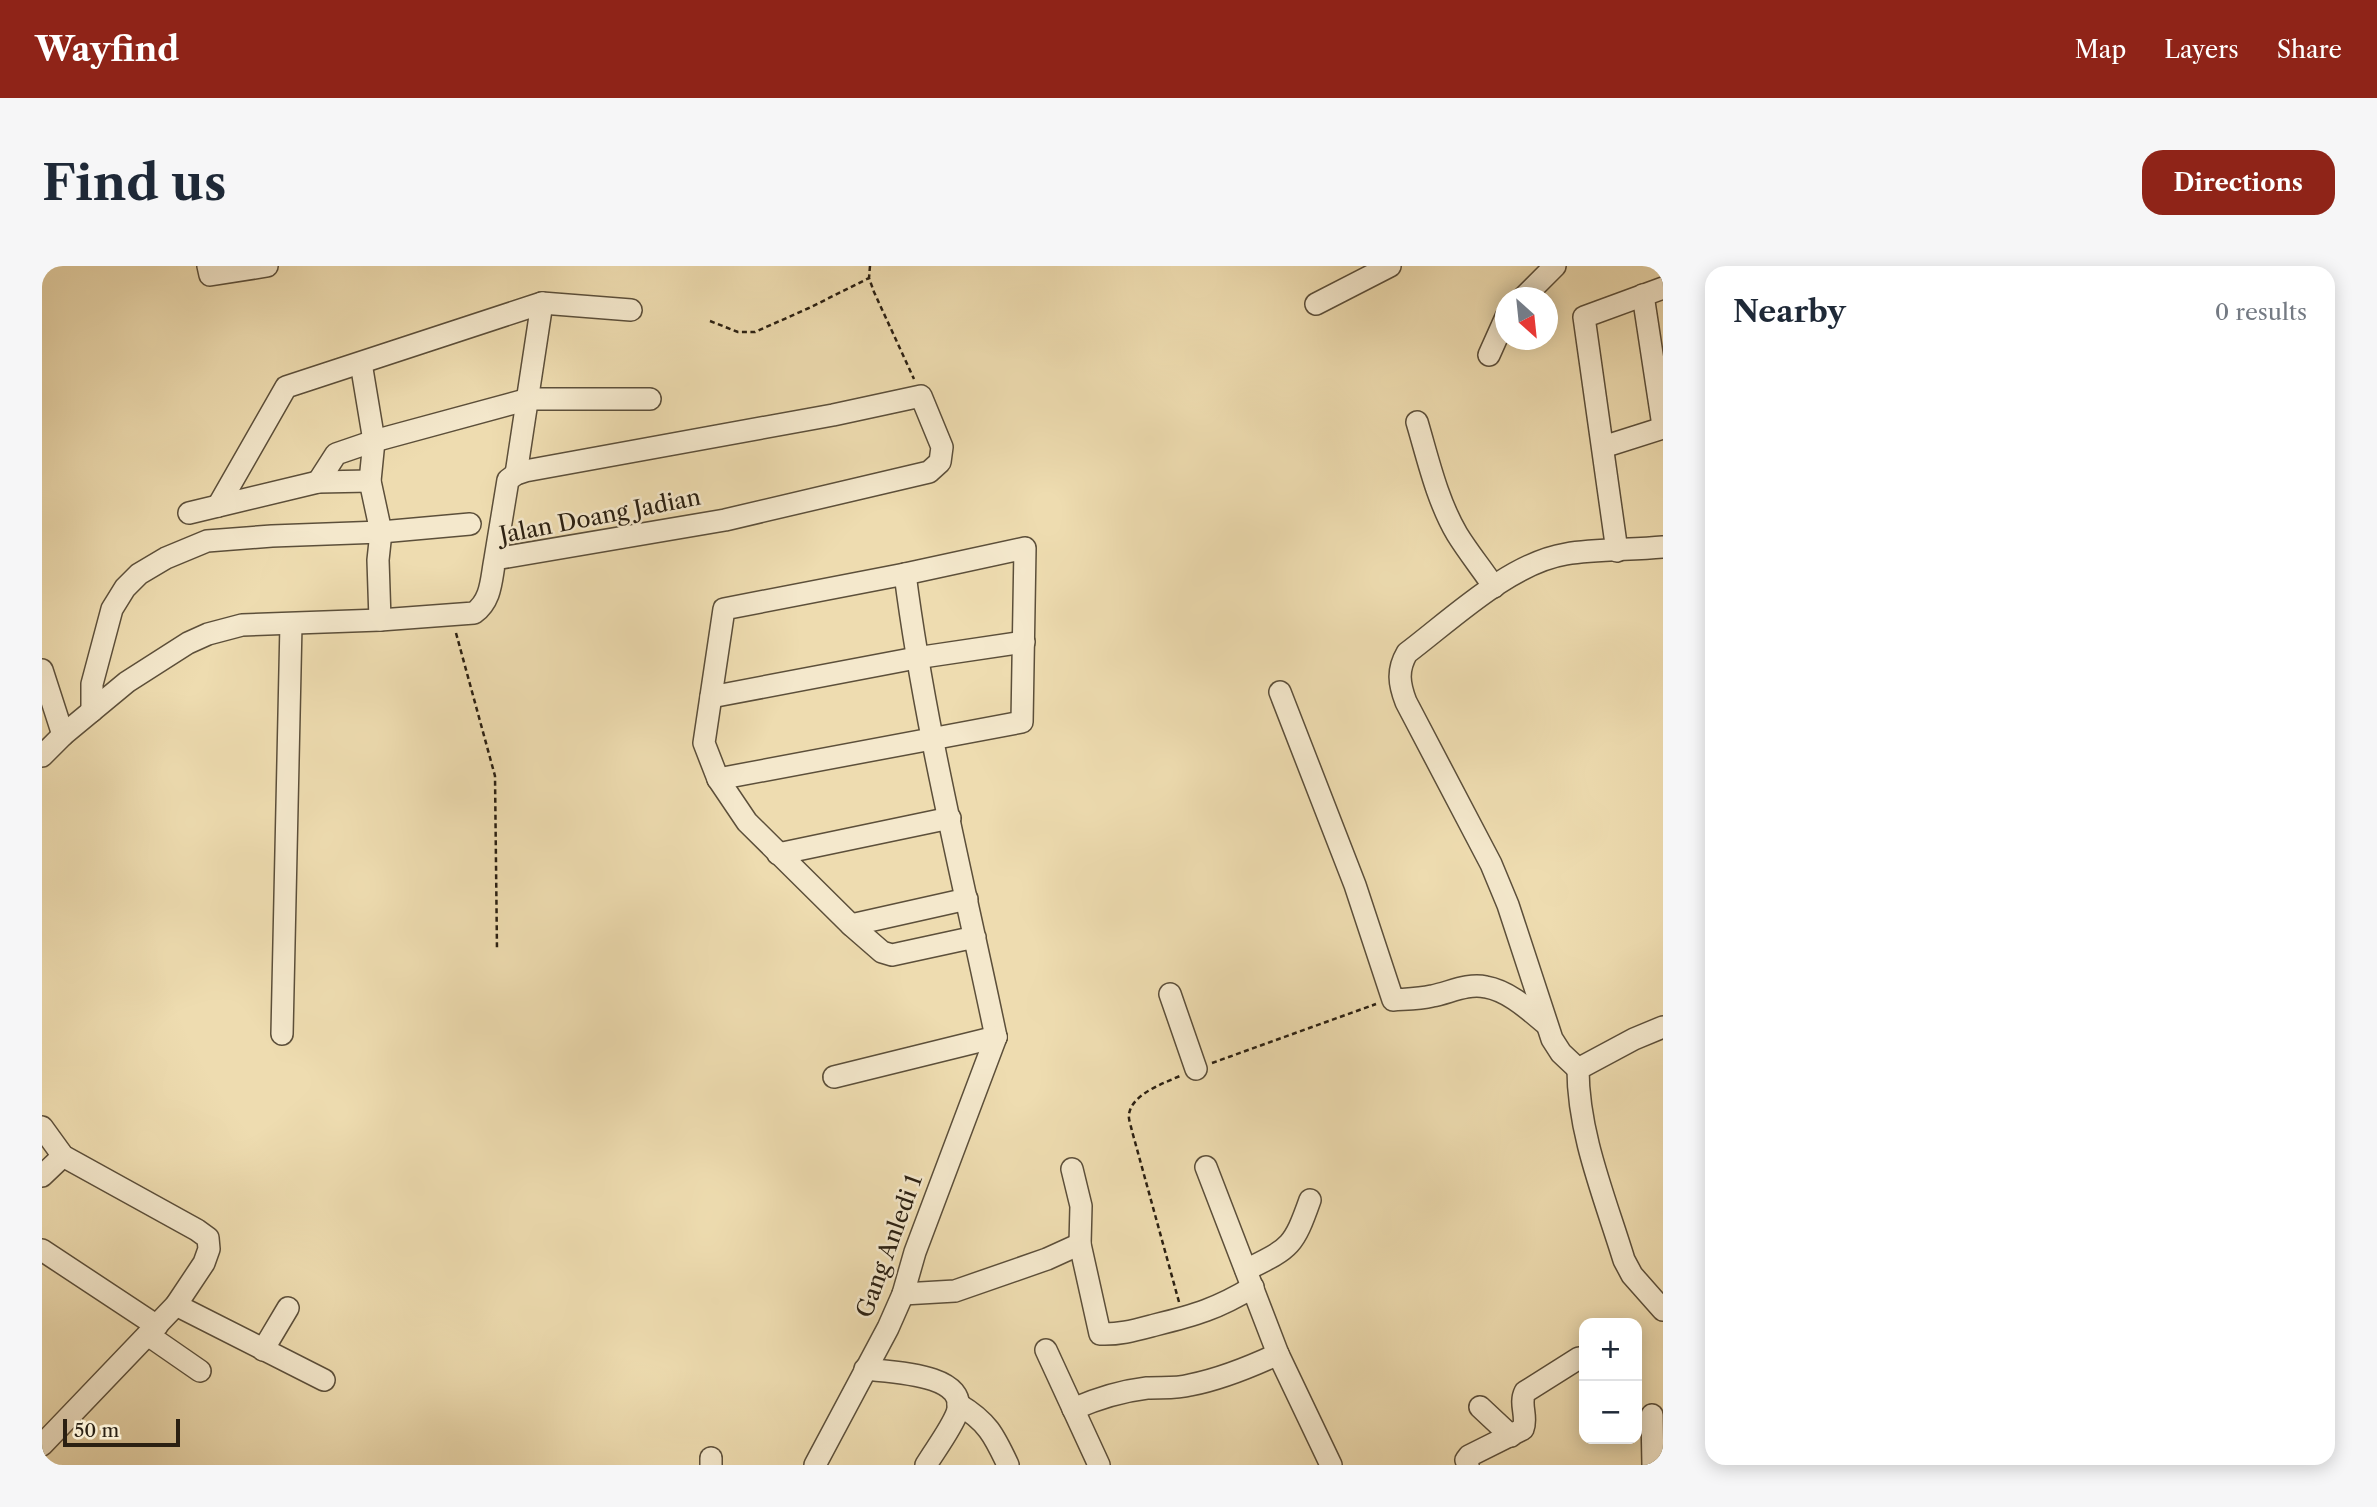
<!DOCTYPE html>
<meta charset="utf-8">
<style>
body{margin:0;font-family:"Libre Caslon Text",serif;background:#f6f6f7;color:#1f2937}
.controls{position:absolute;right:21px;bottom:21px;display:grid;overflow:hidden;border-radius:14px;box-shadow:0 4px 18px #0003}
.controls button{width:63px;height:63px;display:grid;place-items:center;padding:0;border:0;border-bottom:2px solid #e0e1e3;background:#fff;color:#1f2937;font:35px sans-serif}
.compass{position:absolute;left:1453px;top:21px;width:63px;height:63px;border-radius:50%;background:#fff;box-shadow:0 4px 18px #0003;rotate:153deg}
.scale{position:absolute;left:21px;bottom:18px;width:117px;box-sizing:border-box;padding-left:7px;border:4px solid #2b2012;border-top:0;font-size:19px;line-height:24px;white-space:nowrap;color:#2b2012;-webkit-text-stroke:5px #f4e8cc;paint-order:stroke}
.list{margin:0;padding:0;list-style:none}
h2{display:flex;justify-content:space-between;align-items:center;height:91px;margin:0;padding:0 28px;font-size:30px}
h2 small{font-size:23px;font-weight:400;color:#747a83}
.map{position:relative;flex:none;width:1621px;height:1199px;overflow:hidden;border-radius:21px}
header{display:flex;align-items:center;gap:42px;box-sizing:border-box;height:98px;padding:0 35px;background:#8f2418;color:#fff}
header strong{font-size:33px}
nav{display:flex;gap:38px;margin-inline-start:auto;font-size:24px}
.intro{display:flex;align-items:center;justify-content:space-between;box-sizing:border-box;height:168px;padding:0 42px}
h1{margin:0;font-size:49px}
.button{padding:18px 32px;border-radius:21px;background:#8f2418;color:#fff;font-size:24px;font-weight:700}
main{display:flex;gap:42px;padding:0 42px}
aside{flex:1;background:#fff;border-radius:21px;box-shadow:0 4px 18px #0003}
.map>svg:first-child{display:block}
</style>
<header>
<strong>Wayfind</strong>
<nav><a>Map</a><a>Layers</a><a>Share</a></nav>
</header>
<div class="intro"><h1>Find us</h1><a class="button">Directions</a></div>
<main>
<div class="map">
<svg width="1621" height="1199" viewBox="0 0 1621 1199">
<rect width="100%" height="100%" fill="#eedcb0"/>
<filter id="stains"><feTurbulence type="fractalNoise" baseFrequency=".00286" numOctaves="4"/><feColorMatrix values="0 0 0 0 .2 0 0 0 0 .09 0 0 0 0 .02 0 0 0 .5 -.17"/></filter>
<radialGradient id="worn" r=".72"><stop offset=".6" stop-color="#630" stop-opacity="0"/><stop offset="1" stop-color="#630" stop-opacity=".3"/></radialGradient>
<g fill="none" stroke-linecap="round" stroke-linejoin="round">
<!-- minor casing -->
<g stroke="#5c4f3a" stroke-width="24">
<g id="minor">
<path d="M166,0L168,9L225,0"/>
<path d="M1601,29L1621,160"/>
<path d="M1481,32L1513,0"/>
<path d="M1274,38L1348,0"/>
<path d="M1447,89L1464,51"/>
<path d="M319,97L332,175L328,215L339,266L336,294L338,354"/>
<path d="M1375,156C1386,193 1395,234 1415,268C1426,286 1440,303 1452,321"/>
<path d="M1561,181L1621,162"/>
<path d="M474,208L500,37"/>
<path d="M276,216L294,188L332,175L487,133H608"/>
<path d="M176,240L244,121L500,37L589,44"/>
<path d="M147,247L276,216L328,215"/>
<path d="M1575,285L1542,51L1621,22"/>
<path d="M0,404L21,469"/>
<path d="M1238,426L1313,619L1351,734C1364,733 1377,733 1390,730C1407,727 1425,717 1444,721C1467,725 1487,744 1504,758"/>
<path d="M669,431L874,392L982,376"/>
<path d="M50,445V418L70,343L83,322L97,308L124,292L165,275L230,270L339,266L428,258"/>
<path d="M0,490L21,469L85,416L146,377L166,368L200,359L338,354L432,347C450,334 449,313 453,293L683,254L887,206L898,196L900,181L879,130L791,149L483,205L474,208L466,214L453,293"/>
<path d="M676,513L980,456L983,282L863,308"/>
<path d="M736,588L908,552"/>
<path d="M809,659L925,633"/>
<path d="M933,671L850,689L840,686L809,659L705,556L676,513L662,477L682,343L863,308C883,463 922,617 954,771"/>
<path d="M1128,728L1154,803"/>
<path d="M1621,761L1592,773L1536,803C1536,868 1563,932 1582,994L1590,1009L1621,1044"/>
<path d="M240,768L249,358"/>
<path d="M1536,803L1519,787L1510,773L1466,639L1449,598L1364,436C1357,418 1355,404 1365,387C1410,353 1468,297 1524,288C1553,283 1590,284 1621,281"/>
<path d="M792,811L954,771"/>
<path d="M0,861L21,890L155,964L166,972L167,983L162,997L134,1039L0,1179"/>
<path d="M1164,901L1236,1088L1289,1199"/>
<path d="M1030,903L1039,940L1038,978L1058,1068C1077,1069 1094,1064 1113,1059C1153,1049 1175,1043 1211,1021"/>
<path d="M0,910L21,890"/>
<path d="M0,984L115,1060"/>
<path d="M1204,1004C1248,982 1251,982 1268,934"/>
<path d="M861,1028L913,1025L1005,993L1038,978"/>
<path d="M134,1039L282,1114"/>
<path d="M106,1069L158,1105"/>
<path d="M221,1084L246,1042"/>
<path d="M1004,1084L1057,1199"/>
<path d="M823,1103C846,1106 928,1107 915,1147C909,1163 893,1184 884,1199"/>
<path d="M916,1138C945,1155 952,1169 966,1199"/>
<path d="M1438,1141L1469,1170"/>
<path d="M1031,1143C1054,1133 1080,1125 1105,1122C1119,1121 1134,1123 1148,1119C1179,1113 1208,1101 1236,1088"/>
<path d="M1610,1149L1611,1199"/>
<path d="M669,1192V1199"/>
<path d="M773,1199L846,1062L861,1028L873,986L954,771"/>
<path d="M1426,1199L1424,1194L1427,1190L1481,1163C1486,1151 1477,1138 1483,1126L1537,1092"/>
</g>
</g>
<!-- path -->
<g stroke="#2b2012" stroke-width="2.5" stroke-dasharray="5 3.5" stroke-linecap="butt">
<path d="M828,0L827,12L832,26L872,113"/>
<path d="M668,55L696,66H713L767,42L827,12"/>
<path d="M414,367L453,510L455,684"/>
<path d="M1170,797L1334,738"/>
<path d="M1137,1036L1090,865C1089,860 1086,852 1087,848C1090,828 1122,817 1138,810"/>
</g>
<!-- minor -->
<use href="#minor" stroke="#f4e8cc" stroke-width="21"/>
</g>
<g text-anchor="middle" dominant-baseline="central" stroke-width="5" stroke-linejoin="round" paint-order="stroke">
<!-- street labels -->
<g font-size="23" fill="#2b2012" stroke="#f4e8cc">
<text transform="translate(558 250) rotate(-11)">Jalan Doang Jadian</text>
<text transform="translate(847 980) rotate(-70)">Gang Anledi 1</text>
</g>
</g>
<rect width="100%" height="100%" filter="url(#stains)"/>
<rect width="100%" height="100%" fill="url(#worn)"/>
</svg>
<div class="controls">
<button>+</button>
<button>−</button>
</div>
<svg class="compass" viewBox="-18 -18 36 36"><path d="M0-13l5 13h-10z" fill="#e53935"/><path d="M0 13l5-13h-10z" fill="#747a83"/></svg>
<div class="scale">50 m</div>
</div>
<aside>
<h2>Nearby<small>0 results</small></h2>
<ul class="list">
</ul>
</aside>
</main>
